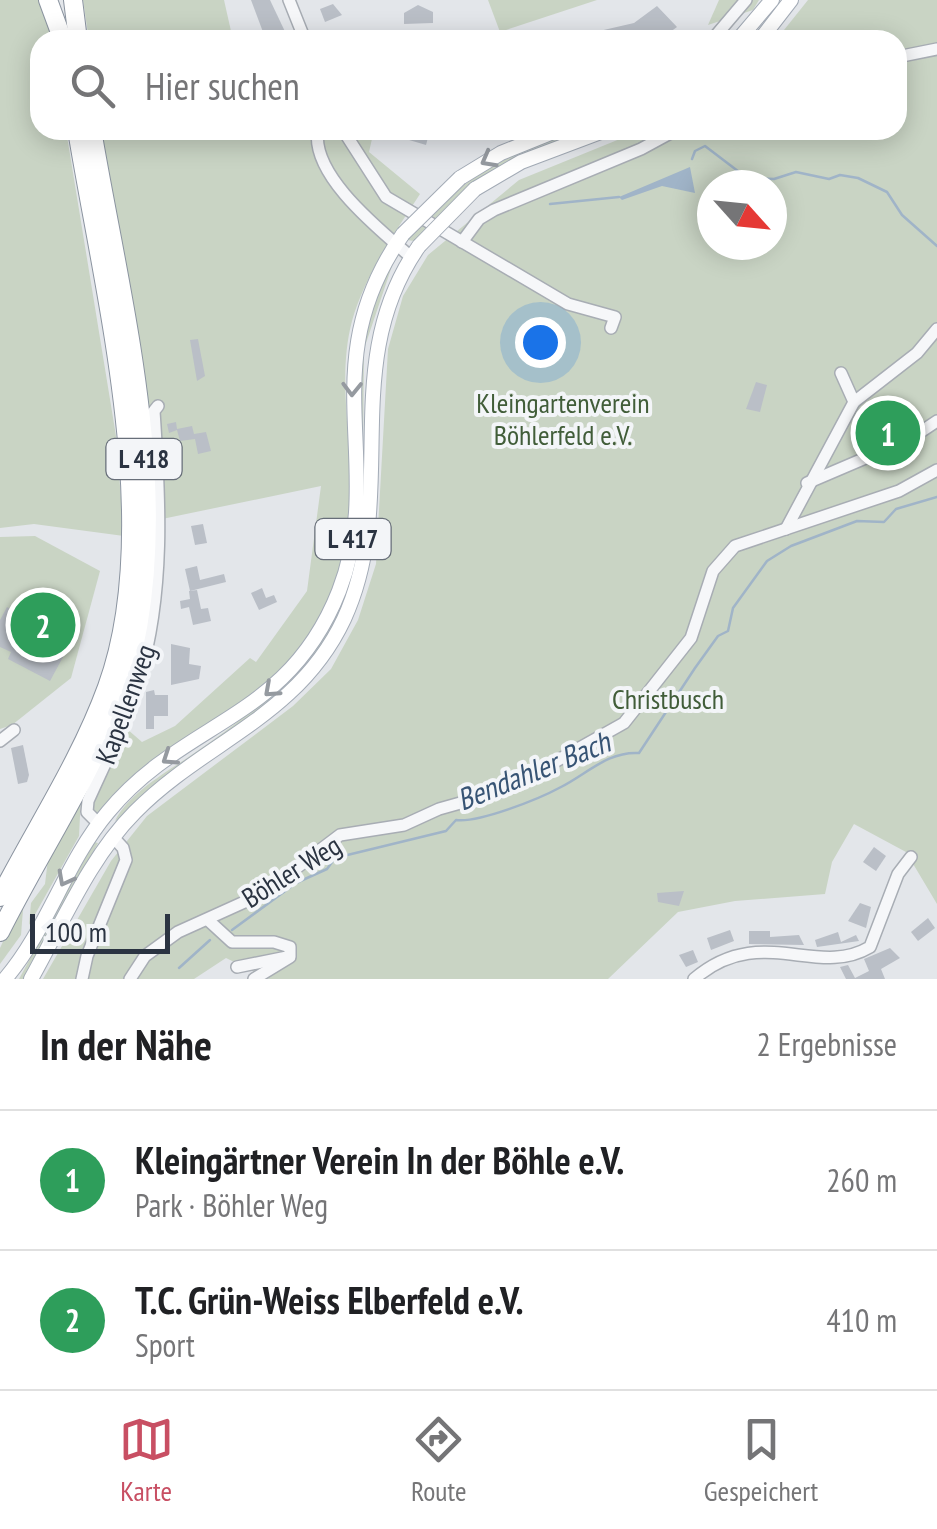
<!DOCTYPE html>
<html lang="de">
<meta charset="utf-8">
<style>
body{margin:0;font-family:"PT Sans Narrow",sans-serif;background:#f6f6f6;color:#202124}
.compass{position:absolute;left:697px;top:170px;width:90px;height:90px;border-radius:50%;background:#fff;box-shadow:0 5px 25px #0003;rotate:117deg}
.scale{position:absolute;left:30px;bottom:25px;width:140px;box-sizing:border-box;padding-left:10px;border:5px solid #2b3442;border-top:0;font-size:28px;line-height:35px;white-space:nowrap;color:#2b3442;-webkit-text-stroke:8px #f3f5f8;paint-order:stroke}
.you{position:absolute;left:540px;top:342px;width:35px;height:35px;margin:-25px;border:8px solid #fff;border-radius:50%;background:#1a73e8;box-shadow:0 0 0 15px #1a73e833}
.badge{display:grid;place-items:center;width:65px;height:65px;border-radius:50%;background:#c84f63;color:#fff;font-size:32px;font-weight:700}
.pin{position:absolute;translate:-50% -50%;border:5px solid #fff;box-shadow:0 2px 10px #0006}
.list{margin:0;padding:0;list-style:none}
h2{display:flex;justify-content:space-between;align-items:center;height:130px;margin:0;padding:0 40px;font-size:42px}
h2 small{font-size:32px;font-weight:400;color:#757577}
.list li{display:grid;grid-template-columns:65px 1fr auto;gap:30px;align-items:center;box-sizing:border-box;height:140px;padding:0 40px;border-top:2px solid #e0e0e0}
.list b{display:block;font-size:38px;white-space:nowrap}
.list p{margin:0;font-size:32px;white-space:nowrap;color:#757577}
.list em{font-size:32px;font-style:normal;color:#757577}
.icon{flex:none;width:55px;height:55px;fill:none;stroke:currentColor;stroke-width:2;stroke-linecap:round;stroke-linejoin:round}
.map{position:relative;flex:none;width:937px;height:979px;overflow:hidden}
.search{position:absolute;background:#fff;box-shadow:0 5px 25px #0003;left:30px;right:30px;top:30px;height:110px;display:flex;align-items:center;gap:25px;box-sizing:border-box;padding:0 35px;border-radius:30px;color:#757577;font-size:38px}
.sheet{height:410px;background:#fff}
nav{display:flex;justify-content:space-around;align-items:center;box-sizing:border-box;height:140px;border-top:2px solid #e0e0e0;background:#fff;font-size:28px;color:#757577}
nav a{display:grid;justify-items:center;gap:5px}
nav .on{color:#c84f63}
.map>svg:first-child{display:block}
</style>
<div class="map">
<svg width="937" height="979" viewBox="0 0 937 979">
<rect width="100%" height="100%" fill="#e3e6ea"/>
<!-- green -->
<g fill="#c9d4c4" fill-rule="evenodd">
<path d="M0,0H44L51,40H40V130H66L116,436L124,536L34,524L0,528Z"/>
<path d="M83,0H224L233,40H89Z"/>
<path d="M488,0H597L500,32Z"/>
<path d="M719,0H759L753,10L708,25Z"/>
<path d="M808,0H937V904L906,852L854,824L832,862L825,894L735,901L678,912L608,979H269L226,958L194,979H43L111,861L147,816L293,706L331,669L358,620L376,564L388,349L403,296L428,255L519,180L642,130H897V40H776ZM712,185H772V245H712Z"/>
<path d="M101,130H374L369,152L420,194C394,234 365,275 352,321C334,389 359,464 348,533C332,641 269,683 189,744C159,767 130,794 98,813L91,807L127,729L142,742L175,726L250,658L256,662L307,591L321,486L162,519L148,406Z"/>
<path d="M578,130H586C517,155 464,185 414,241L407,240C461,178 500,157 578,130Z"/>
<path d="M393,263L364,349L362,546L338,618L324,644L290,686L115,821C128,794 165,773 190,756C260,708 318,665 348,583C353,483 343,351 393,263Z"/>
<path d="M35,536L100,571L71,678L12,725L0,729V537Z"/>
<path d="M81,796L79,836L29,925L31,903L45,884L48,859Z"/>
<path d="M94,842L98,843L24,979H19Z"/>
<path d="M24,897L21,935L0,964V948Z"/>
</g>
<!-- water -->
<path fill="#a0b4c8" d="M690,167L695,193L662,186L622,200L619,197Z"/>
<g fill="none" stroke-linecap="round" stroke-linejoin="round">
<!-- stream -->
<g stroke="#a0b4c8" stroke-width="2.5">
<path d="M692,159L695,151L705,146L747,178L774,179L796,172L829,179L840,175L858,178L887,192L902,215L937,246"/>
<path d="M550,204L619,197"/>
<path d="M232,930L296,883L327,869L335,858L446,831L456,820C479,823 539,799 561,787C587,774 608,751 639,753L695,668L718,636L728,631L733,608L767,561L791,546L857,521L884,522L896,509L937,497"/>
<path d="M179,968L210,940"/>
</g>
</g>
<!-- building -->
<g fill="#babfc7">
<path d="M251,0H270L289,40H266Z"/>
<path d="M333,4L342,15L325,22L320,9Z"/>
<path d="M418,5L433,12V23L404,24V13Z"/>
<path d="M657,6L677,27L666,35L670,40L656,35L644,40H598L595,32L634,23Z"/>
<path d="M401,130H430L426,145L399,137Z"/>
<path d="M198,339L205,376L197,381L190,340Z"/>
<path d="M756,382L767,385L760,412L746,409Z"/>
<path d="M176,422L177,429L192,426L194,434L206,432L211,451L198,454L195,439L180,441L177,430L169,433L167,424Z"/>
<path d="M203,524L207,543L195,545L191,526Z"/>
<path d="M197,566L200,580L224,574L226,582L190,591L185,569Z"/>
<path d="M262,588L266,598L274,595L277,602L259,610L251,593Z"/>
<path d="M197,590L201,609L208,608L211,621L193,625L189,607L181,609L180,601L190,599L189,591Z"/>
<path d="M7,607L29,618L32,612L75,635L50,681L8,659L11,652L0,647V620Z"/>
<path d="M171,644L190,648L189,664L201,666L199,679L171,685Z"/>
<path d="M154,690L155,695H168V716H154V729H146V692Z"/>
<path d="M23,745L29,775L27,782L18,784L11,748Z"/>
<path d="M874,847L886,856L876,871L863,862Z"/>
<path d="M684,891L679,906L658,902L657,893Z"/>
<path d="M860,903L871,907L866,928L848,921Z"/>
<path d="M928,918L935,928L918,941L911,932Z"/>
<path d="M730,930L734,941L711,950L707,938Z"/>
<path d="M749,931H770V937L799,935L804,945L749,944Z"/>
<path d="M838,932L841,942L856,935L859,941L817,947L815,940Z"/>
<path d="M890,948L900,958L881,969L885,979H846L840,967L848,965L855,978L869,971L864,959Z"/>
<path d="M693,950L698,962L686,967L679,955Z"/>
</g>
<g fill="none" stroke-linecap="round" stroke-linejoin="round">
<!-- minor casing -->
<g stroke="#a8adb4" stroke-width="14">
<g id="minor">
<path d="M289,0L305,40"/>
<path d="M712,40L746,0"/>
<path d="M897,57L937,49"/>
<path d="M318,130C310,175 380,230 411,257"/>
<path d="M343,130L386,197L568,304L615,317L611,328"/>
<path d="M462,242L479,219L494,210L641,149L676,130"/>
<path d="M854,402L917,353L937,329"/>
<path d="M807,483L910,439L937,421"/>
<path d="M786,529L854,402L841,373"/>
<path d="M0,741L14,730"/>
<path d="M99,824L87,812L88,801C106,761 126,721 139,679C165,592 160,500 154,411L158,406"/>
<path d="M208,920L232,942H274L290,947V957L254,979"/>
<path d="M237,967L287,957"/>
<path d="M82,979L87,956L126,860L123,848L113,837"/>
<path d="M130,979L145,956L178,932L262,894L340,835L404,825L439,809L503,791L624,723L691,638L713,571L735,546L899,491L937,470"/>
<path d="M694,979C761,922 816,979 870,947L898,874L911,857"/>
</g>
</g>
<!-- major casing -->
<g stroke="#a3abb6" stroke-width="16">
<g id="major">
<path d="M738,40L772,0"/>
<path d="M760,40L791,0"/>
<path d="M460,178L501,153L558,130"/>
<path d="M475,189L521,162L606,130"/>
<path d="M5,979C48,929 65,863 108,812C185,719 288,721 339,591C388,465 310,366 403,234"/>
<path d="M31,979C62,924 90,857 135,812C205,741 298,717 344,619C401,495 336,364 419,246"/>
</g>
</g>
<!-- highway casing -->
<g stroke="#8b94a0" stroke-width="20">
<g id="highway">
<path d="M48,0L62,38"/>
<path d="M73,0L78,40"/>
<path d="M0,897C36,827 80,761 107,687C165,528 104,295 77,130"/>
<path d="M0,932C36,860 82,790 113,716C186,535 123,314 92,130"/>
</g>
</g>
<!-- minor -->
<use href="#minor" stroke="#f6f7f9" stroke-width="11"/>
<!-- major -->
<use href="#major" stroke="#fff" stroke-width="14"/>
<!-- highway -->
<use href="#highway" stroke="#fff" stroke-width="18"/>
<!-- major-bridge casing -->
<g stroke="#a3abb6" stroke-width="16" stroke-linecap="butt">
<g id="major-bridge">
<path d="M403,234L460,178"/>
<path d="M419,246L475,189"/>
</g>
</g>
<!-- major-bridge -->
<use href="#major-bridge" stroke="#fff" stroke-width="14"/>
</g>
<!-- one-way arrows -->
<defs><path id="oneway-chevron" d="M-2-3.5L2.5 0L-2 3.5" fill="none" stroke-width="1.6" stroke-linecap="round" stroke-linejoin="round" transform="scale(2.5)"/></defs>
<g stroke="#959aa0">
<use href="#oneway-chevron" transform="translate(488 160) rotate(151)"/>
<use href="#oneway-chevron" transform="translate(352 389) rotate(91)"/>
<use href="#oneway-chevron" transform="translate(271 690) rotate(138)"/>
<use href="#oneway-chevron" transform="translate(169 758) rotate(146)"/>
<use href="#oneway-chevron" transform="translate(65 879) rotate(118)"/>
</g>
<g text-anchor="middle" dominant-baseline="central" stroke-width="8" stroke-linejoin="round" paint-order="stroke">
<!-- shield labels -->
<g fill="#f3f5f8" stroke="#676e79" stroke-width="2.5">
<rect x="106.5" y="439" width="75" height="40" rx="8"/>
<rect x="315.5" y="519" width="75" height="40" rx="8"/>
</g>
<g font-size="25" font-weight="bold" fill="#2b3442">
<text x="144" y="459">L 418</text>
<text x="353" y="539">L 417</text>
</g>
<!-- park labels -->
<g font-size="28" fill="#415d39" stroke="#f3f5f8">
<text x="563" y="402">Kleingartenverein<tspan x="563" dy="32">Böhlerfeld e.V.</tspan></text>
<text x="668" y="698">Christbusch</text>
</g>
<!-- street labels -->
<g font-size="28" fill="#2b3442" stroke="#f3f5f8">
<text transform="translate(125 704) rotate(-70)">Kapellenweg</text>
<text transform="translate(291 871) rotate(-32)">Böhler Weg</text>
</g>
<!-- water labels -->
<g font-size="30" font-style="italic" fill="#375474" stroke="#f3f5f8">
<text transform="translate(533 770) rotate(-22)">Bendahler Bach</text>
</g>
</g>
</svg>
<svg class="compass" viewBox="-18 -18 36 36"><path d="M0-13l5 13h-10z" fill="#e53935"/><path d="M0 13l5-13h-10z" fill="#757577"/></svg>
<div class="scale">100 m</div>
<div class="you"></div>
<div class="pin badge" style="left:888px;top:433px;background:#2e9e5b">1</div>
<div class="pin badge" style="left:43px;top:625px;background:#2e9e5b">2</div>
<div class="search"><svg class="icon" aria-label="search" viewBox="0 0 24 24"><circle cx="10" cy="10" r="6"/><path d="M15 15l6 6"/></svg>Hier suchen</div>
</div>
<section class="sheet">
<h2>In der Nähe<small>2 Ergebnisse</small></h2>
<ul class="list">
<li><span class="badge" style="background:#2e9e5b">1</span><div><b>Kleingärtner Verein In der Böhle e.V.</b><p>Park · Böhler Weg</p></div><em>260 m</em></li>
<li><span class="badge" style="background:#2e9e5b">2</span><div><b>T.C. Grün-Weiss Elberfeld e.V.</b><p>Sport</p></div><em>410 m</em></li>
</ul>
</section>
<nav>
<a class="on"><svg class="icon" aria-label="map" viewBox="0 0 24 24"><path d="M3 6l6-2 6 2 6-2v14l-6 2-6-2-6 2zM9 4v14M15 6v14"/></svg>Karte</a>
<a><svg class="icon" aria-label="directions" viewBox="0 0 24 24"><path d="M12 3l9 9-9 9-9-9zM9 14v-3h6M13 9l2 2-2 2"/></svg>Route</a>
<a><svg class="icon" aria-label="saved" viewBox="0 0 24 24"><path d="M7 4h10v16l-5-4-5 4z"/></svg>Gespeichert</a>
</nav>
